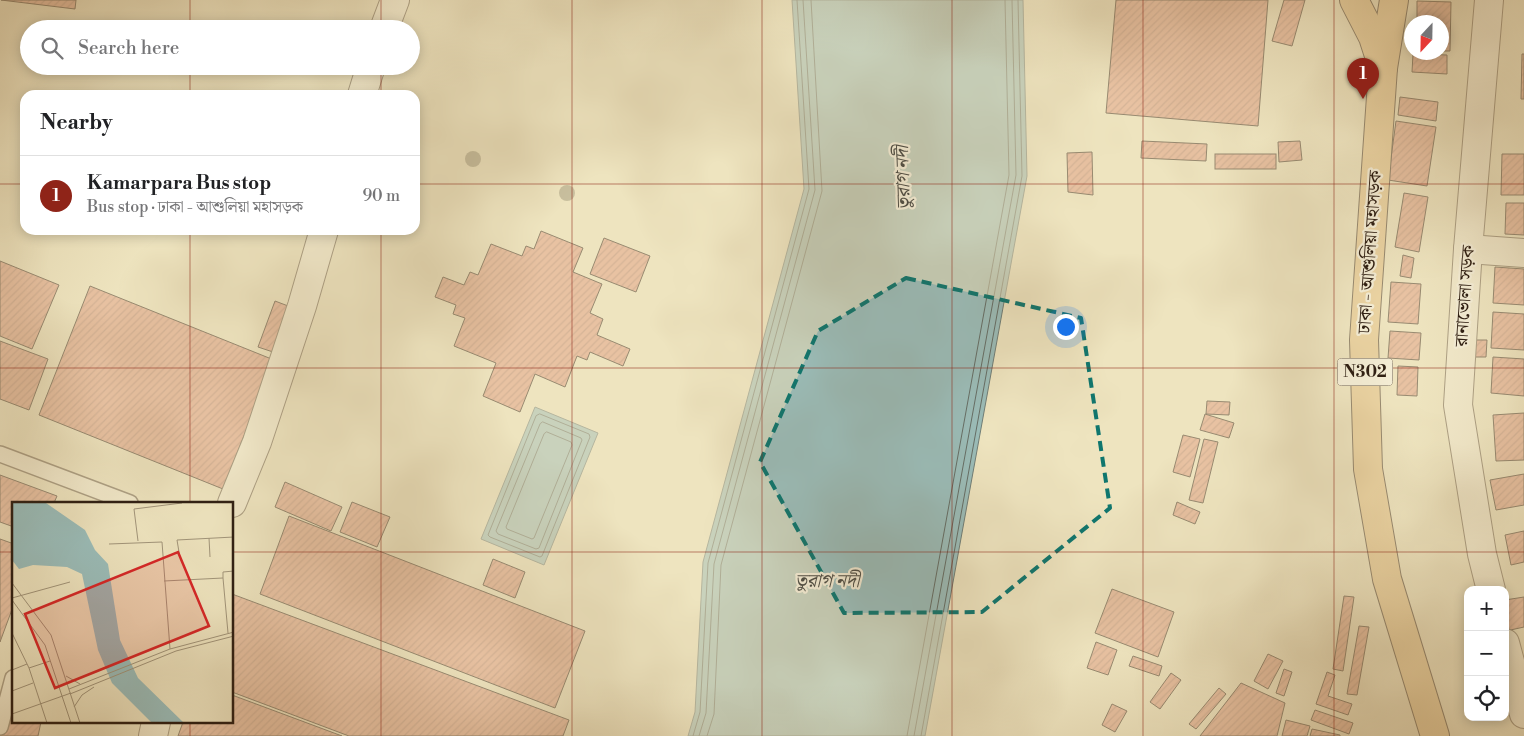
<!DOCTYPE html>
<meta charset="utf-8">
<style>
body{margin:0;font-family:"Libre Bodoni","Noto Serif Bengali",serif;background:#f6f6f6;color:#202124}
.controls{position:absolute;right:15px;bottom:15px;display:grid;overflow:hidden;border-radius:10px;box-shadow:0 2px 12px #0003}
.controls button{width:45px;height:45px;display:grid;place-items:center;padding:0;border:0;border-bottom:1px solid #e0e0e0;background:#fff;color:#202124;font:25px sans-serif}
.compass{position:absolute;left:1404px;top:15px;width:45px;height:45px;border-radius:50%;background:#fff;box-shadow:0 2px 12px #0003;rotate:202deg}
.you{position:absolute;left:1065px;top:326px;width:18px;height:18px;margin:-12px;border:4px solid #fff;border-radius:50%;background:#1a73e8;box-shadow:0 0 0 8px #1a73e833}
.badge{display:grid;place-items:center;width:32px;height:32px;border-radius:50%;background:#8f2418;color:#fff;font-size:16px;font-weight:700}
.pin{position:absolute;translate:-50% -41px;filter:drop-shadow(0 1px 2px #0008)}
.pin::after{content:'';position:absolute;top:26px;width:18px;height:15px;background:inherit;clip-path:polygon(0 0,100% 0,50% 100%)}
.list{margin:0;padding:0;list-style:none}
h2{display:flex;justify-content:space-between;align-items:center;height:65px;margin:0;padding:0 20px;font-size:21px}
h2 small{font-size:16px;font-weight:400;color:#757577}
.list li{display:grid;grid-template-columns:32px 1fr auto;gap:15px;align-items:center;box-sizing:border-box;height:80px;padding:0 20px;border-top:1px solid #e0e0e0}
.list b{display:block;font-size:19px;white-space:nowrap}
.list p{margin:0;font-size:16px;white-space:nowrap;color:#757577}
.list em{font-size:16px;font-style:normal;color:#757577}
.icon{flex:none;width:28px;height:28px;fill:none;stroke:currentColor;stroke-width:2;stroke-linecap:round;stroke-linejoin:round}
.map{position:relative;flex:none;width:1524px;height:736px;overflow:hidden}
.search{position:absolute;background:#fff;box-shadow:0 2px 12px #0003;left:20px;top:20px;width:400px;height:55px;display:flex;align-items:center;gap:12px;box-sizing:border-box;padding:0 18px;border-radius:28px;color:#757577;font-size:19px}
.panel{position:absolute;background:#fff;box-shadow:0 2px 12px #0003;left:20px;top:90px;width:400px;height:145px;border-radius:15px}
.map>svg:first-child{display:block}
</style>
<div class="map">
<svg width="1524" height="736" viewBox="0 0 1524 736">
<defs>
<pattern id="building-hatch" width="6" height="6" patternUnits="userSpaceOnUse" patternTransform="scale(1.25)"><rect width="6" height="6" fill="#e1997f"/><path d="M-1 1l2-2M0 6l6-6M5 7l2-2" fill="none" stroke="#b77c67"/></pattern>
</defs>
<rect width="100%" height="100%" fill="#eee4bf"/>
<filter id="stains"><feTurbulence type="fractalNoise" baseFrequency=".004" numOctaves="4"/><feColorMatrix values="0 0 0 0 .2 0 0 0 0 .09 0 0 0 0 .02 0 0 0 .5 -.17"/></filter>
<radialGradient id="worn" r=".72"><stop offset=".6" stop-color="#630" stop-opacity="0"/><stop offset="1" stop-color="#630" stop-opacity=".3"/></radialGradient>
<!-- water -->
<g fill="#9bbdb9" stroke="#707e77">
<path d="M792,0H1023L1027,176L925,736H688L695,712L703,562L804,189Z"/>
<path d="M535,407L598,433L544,565L481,539Z"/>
</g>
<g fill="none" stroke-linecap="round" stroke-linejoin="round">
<!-- shore -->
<g stroke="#656e66" stroke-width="1">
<path d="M540,414L589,434L590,437L542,556L540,557L490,537L488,535L536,416Z"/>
<path d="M543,422L581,438L582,440L539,548L536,549L498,534L496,531L540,424Z"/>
<path d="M547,432L571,442L572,445L534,538L532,539L507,529L506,527L544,434Z"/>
<path d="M693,736L700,712L708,563L809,189L797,0"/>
<path d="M699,736L706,713L714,564L815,190L803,0"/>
<path d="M707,736L714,714L721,565L822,191L811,0"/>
<path d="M907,736L1009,175L1005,0"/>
<path d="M914,736L1016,175L1012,0"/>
<path d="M921,736L1022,176L1018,0"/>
</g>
</g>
<!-- building -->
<g fill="url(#building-hatch)" stroke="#2f1f13">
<path d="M1,0H76L75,9Z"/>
<path d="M1116,0H1268L1258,126L1106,113Z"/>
<path d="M1284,0H1305L1292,46L1272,41Z"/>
<path d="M1417,1L1451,2L1450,51H1442V22H1417Z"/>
<path d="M1413,54L1447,55V74L1412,72Z"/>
<path d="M1522,54H1524V99H1521Z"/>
<path d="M1400,97L1438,102L1436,121L1398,115Z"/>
<path d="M1396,121L1436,127L1427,186L1388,180Z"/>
<path d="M1142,141L1207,144L1206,161L1141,158Z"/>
<path d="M1300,141L1302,160L1279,162L1278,142Z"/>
<path d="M1092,152L1093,195L1068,192L1067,153Z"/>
<rect x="1215" y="154" width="61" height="15"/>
<path d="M1502,154H1524V195H1501Z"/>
<path d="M1404,193L1428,197L1419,252L1395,247Z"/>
<path d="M1506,203H1524V235L1505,234Z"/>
<path d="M541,231L583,248L573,272L602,284L590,313L603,319L597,335L630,349L623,366L590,352L587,360L577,356L565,387L535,374L520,412L483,396L496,363L454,346L465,318L453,314L456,305L435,297L443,277L464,285L470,272L478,275L491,244L522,256L526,246L534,249Z"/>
<path d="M604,238L650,256L636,292L590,274Z"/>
<path d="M1403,255L1414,258L1411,278L1400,276Z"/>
<path d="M0,261L59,285L32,349L0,336Z"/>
<path d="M1495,267L1524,269V305L1493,303Z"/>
<path d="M1391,282L1421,284L1418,324L1388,322Z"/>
<path d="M90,286L274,360L223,489L39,415Z"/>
<path d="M275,301L296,309L279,354L258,347Z"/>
<path d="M1493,312L1524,314V350L1491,348Z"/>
<path d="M1390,331L1421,333L1419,360L1388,358Z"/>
<path d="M1468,340H1487L1486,357H1467Z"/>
<path d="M0,341L48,359L29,410L0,399Z"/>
<path d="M1493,357L1524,359V396L1491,393Z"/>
<path d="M1398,366L1418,367L1417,396L1397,395Z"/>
<path d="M1207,401L1230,402L1229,415L1206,414Z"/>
<path d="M1524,413V460L1496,461L1493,415Z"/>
<path d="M1205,414L1234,423L1229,438L1200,430Z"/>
<path d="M1183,435L1200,439L1190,477L1173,472Z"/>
<path d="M1204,439L1218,442L1203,503L1189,500Z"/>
<path d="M1524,474V505L1496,510L1490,480Z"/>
<path d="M0,475L57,496L54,503H14V527L0,522Z"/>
<path d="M285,482L342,507L331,531L275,507Z"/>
<path d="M352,502L390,517L377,547L340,532Z"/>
<path d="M1177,502L1200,512L1195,524L1173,515Z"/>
<path d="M289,516L585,631L555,708L260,594Z"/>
<path d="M1524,531V562L1511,565L1505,535Z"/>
<path d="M0,539L14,544V604L0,642Z"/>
<path d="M493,559L525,572L515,598L483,585Z"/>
<path d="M1112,589L1174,612L1158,657L1095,633Z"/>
<path d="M232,594L569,720L563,736H349L232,692Z"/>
<path d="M1344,596L1354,597L1343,671L1333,669Z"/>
<path d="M1524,597V627L1506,631L1505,600Z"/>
<path d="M1359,626L1369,627L1357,695L1347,694Z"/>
<path d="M1096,642L1117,650L1108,675L1087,668Z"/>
<path d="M1268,654L1283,661L1268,689L1254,681Z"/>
<path d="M1133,656L1162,666L1159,676L1129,666Z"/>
<path d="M14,665V722H41L38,736H0V727Z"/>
<path d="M1284,669L1292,672L1284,696L1276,693Z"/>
<path d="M1327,672L1335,675L1328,696L1352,704L1348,715L1316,704Z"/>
<path d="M1171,673L1181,680L1160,709L1150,702Z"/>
<path d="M1241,683L1285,703L1277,736H1200Z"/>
<path d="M1219,688L1226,694L1196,729L1189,724Z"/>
<path d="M232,695L342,736H178L183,722H232Z"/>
<path d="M1112,704L1127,711L1115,732L1102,725Z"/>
<path d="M1315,710L1353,723L1349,734L1311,720Z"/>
<path d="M1286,720L1310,726L1307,736H1282Z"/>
<path d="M1312,729L1340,735V736H1310Z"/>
</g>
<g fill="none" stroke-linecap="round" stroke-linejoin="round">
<!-- lane casing -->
<g stroke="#5f503e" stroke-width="18">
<g id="lane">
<path d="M0,454L130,503"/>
<path d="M0,727L13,678"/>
</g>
</g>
<!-- street casing -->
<g stroke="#5f503e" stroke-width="30">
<g id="street">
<path d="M1489,0L1468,249L1458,405L1482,554L1491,590"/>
<path d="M384,29L395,0"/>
<path d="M362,95L371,66"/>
<path d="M1468,249L1524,253"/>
<path d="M232,503L257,442L302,306L324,230"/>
<path d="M1505,643L1524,714"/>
<path d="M153,736L156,722"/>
</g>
</g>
<!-- primary casing -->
<g stroke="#2f1f13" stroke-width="30">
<path id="primary" d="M1354,0L1373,37L1383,68"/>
</g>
<!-- highway casing -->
<g stroke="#2f1f13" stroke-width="30">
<path id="highway" d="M1394,0L1383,68L1364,340L1368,469L1387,579L1435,736"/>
</g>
<!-- lane -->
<use href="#lane" stroke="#f4edd5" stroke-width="15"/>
<!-- street -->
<use href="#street" stroke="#f4edd5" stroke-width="28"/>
<!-- primary -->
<use href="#primary" stroke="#e7c280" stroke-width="28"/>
<!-- highway -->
<use href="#highway" stroke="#e7c280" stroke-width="28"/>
</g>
<!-- trees -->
<g fill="#9a9376">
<circle cx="473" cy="159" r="8"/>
<circle cx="567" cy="193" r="8"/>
</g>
<!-- marked area -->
<path d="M0 0H1524V736H0ZM906,278L1081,318L1110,508L982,612L844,613L760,462L818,331Z" fill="#eee4bf" fill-opacity=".55" fill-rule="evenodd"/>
<path fill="none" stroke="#0f766e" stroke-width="4" stroke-dasharray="10 6" stroke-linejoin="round" d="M906,278L1081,318L1110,508L982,612L844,613L760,462L818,331Z"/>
<!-- grid -->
<path fill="none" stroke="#8f2418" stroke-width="1" stroke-opacity="0.55" d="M190,0V29M381,0V29M572,0V736M762,0V736M952,0V736M1143,0V736M1334,0V736M190,66V95M381,66V95M0,184H25M415,184H1524M190,230V503M381,230V736M0,368H1524M0,552H14M232,552H1524M190,722V736"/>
<g text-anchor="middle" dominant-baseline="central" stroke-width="4.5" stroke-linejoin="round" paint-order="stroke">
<!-- shield labels -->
<rect fill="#f4edd5" stroke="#6a5d4d" stroke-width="1" x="1337.5" y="358.5" width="55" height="27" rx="4"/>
<g font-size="16" font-weight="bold" fill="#2f1f13">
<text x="1365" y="372">N302</text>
</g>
<!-- street labels -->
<g font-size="18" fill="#2f1f13" stroke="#f4edd5">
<text transform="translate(1370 252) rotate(-86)">ঢাকা - আশুলিয়া মহাসড়ক</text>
<text transform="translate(1465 296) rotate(-86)">রানাভোলা সড়ক</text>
</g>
<!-- water labels -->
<g font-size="19" font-style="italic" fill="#4f4e45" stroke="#f4edd5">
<text transform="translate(903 178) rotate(-92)">তুরাগ নদী</text>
<text x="827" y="581">তুরাগ নদী</text>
</g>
</g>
<!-- overview -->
<g transform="translate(12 502)">
<rect width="221" height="221" fill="#eee4bf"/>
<path d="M0,1H34L73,28L83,48L96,62L108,138L126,176L172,221H140L100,181L86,148L70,72L55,65L21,63L7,67L0,58Z" fill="#9bbdb9"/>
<path fill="none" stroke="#a2957a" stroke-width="1" d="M197,36L198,55M126,39L122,7L170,1M97,42L150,40L158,147M168,56L165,38L222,35M211,76V70L222,69M152,79L211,76L216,131M0,81L39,133L68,221M0,96L58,80M0,98L33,143L59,221M0,131L17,166L35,221M17,166L38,159M0,168L15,162M54,174L68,182M57,187L158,147L222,130M0,189L21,181M58,192L164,149L222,134M62,205L70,193L82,185M0,212L59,191"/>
<path fill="#d62828" fill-opacity="0.15" stroke="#d62828" stroke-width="2.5" d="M166,50L197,124L43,186L13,112Z"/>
<rect width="221" height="221" fill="none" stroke="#2f1f13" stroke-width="2.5"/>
</g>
<rect width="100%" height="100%" filter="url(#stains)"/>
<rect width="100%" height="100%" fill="url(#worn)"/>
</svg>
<div class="controls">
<button>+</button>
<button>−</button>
<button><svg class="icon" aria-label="locate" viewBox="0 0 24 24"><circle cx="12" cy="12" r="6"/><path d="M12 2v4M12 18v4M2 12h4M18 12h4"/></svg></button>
</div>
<svg class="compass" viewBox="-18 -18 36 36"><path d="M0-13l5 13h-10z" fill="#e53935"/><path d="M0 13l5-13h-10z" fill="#757577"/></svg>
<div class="you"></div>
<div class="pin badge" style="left:1363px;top:99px">1</div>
<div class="search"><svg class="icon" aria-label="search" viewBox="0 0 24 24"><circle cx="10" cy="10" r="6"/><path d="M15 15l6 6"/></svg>Search here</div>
<section class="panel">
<h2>Nearby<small></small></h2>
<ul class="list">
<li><span class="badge">1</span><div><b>Kamarpara Bus stop</b><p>Bus stop · ঢাকা - আশুলিয়া মহাসড়ক</p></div><em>90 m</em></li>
</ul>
</section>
</div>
